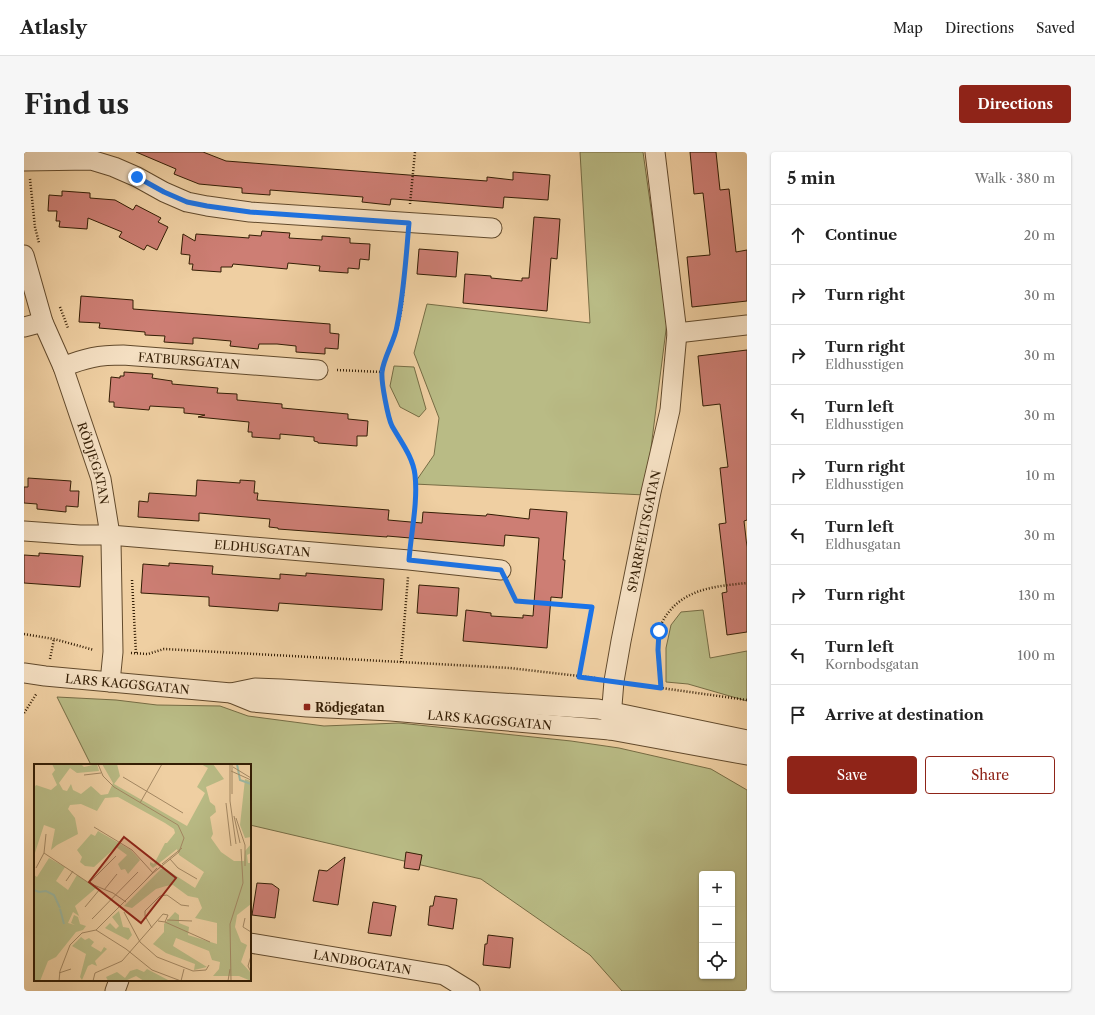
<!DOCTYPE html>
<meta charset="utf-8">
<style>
body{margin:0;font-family:"Libre Caslon Text",serif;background:#f6f6f6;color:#222}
.controls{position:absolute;right:12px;bottom:12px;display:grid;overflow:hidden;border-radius:4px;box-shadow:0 1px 3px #0004}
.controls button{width:36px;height:36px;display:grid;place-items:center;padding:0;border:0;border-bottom:1px solid #e0e0e0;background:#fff;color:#222;font:20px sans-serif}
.stop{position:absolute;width:12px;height:12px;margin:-9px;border:3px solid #1a73e8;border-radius:50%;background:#fff}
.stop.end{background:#1a73e8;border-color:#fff;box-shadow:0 1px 4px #0008}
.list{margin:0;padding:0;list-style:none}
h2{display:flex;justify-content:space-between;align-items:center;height:52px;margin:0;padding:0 16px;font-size:17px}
h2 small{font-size:13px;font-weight:400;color:#767676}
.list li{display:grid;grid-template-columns:26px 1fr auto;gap:12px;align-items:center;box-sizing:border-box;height:60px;padding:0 16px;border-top:1px solid #e0e0e0}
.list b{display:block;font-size:15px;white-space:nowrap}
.list p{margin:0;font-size:13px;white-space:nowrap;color:#767676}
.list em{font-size:13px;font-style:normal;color:#767676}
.actions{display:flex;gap:8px;padding:12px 16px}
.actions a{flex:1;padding:9px 0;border:1px solid #8f2418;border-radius:4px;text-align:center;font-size:14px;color:#8f2418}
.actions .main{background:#8f2418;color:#fff}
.icon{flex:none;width:22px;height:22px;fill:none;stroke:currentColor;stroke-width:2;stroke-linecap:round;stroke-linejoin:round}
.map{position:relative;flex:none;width:723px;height:839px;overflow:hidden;border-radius:4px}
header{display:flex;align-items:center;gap:24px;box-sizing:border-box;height:56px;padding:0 20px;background:#fff;border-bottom:1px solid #e0e0e0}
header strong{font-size:19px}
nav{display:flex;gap:22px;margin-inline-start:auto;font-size:14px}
.intro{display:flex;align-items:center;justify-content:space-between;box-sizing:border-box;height:96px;padding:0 24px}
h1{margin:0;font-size:28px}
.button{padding:10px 18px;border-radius:4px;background:#8f2418;color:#fff;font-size:14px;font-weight:700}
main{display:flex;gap:24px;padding:0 24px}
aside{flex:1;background:#fff;border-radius:4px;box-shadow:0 1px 3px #0004}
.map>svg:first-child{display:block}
</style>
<header>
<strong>Atlasly</strong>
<nav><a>Map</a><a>Directions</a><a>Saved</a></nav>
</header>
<div class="intro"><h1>Find us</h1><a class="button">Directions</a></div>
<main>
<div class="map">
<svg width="723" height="839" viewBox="0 0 723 839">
<rect width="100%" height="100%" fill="#efcfa2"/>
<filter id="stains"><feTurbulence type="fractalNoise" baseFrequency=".005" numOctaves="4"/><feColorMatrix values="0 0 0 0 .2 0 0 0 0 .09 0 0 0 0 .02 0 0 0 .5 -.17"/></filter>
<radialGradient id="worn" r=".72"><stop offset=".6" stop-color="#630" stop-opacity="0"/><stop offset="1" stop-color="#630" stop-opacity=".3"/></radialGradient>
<!-- green -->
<g fill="#b9bb85" stroke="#766c44" fill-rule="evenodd">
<path d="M556,0H619L643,170L621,343L390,332L410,303L415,266L390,201L403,152L566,171Z"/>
<path d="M370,214L390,215L402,257L395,265L376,255L366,234Z"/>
<path d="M679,458L686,506L723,499V549L664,532L642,530V496L647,473L657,460Z"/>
<path d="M33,545L92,548L133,553L196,554L224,564L300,574L375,571L547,589L595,596L687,617L723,638V839H598L566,803L457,727L226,673V613H67ZM678,722H708V824H678Z"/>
</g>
<!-- building -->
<g fill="#cd7e74" stroke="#331d04">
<path d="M112,0H179L202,9L463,29V25L489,28V20L526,23L524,48L480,45L479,56L370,47H367L366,53L338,50L339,45L246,38V43L218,41V36L175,32L150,22L152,17Z"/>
<path d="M666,0H692L696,38L705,37L712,100L723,98V149L668,155L663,105L686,103L679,41L670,42Z"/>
<path d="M38,39L66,41V46L91,48L109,58L112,53L137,66L134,70L144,75L133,98L123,93L120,98L95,85L98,80L64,66L63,77L35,75L36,69H32L33,59H24L25,43L38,44Z"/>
<path d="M510,65L536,67L533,107L527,106L523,159L439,151L441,122L467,124V126L498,129V126H505Z"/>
<path d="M238,79L266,81L265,86L298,88V84L326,86V91L346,92L345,108L336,107L335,117L324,116V121L295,119L296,114L264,111L263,117L209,112L208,115H197V120L168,118L169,112H165L166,103L157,102L159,82L171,89L172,82L225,86V83L237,84Z"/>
<path d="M395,97L434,100L432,125L393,122Z"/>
<path d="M57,144L109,148V157L306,172V181L315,182L314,197L301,196V202L272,200V194L253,192H235L234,197L206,194L207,189L173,186H169V192L140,190L141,184L121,183V180L75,176L76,171L55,170Z"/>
<path d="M723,198V368L720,369L723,395V480L703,483L698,441L703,440L695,372L702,371L696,316L704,315L696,252L679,254L674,204Z"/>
<path d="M100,220L129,222L128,226L148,229V232L194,236L193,241L213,242V248L258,252V256L324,262V267L344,269L343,284H333V294L294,291V290L290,289V285L256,282V287L228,285V280H224L225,270L174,265L181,263L160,261V256L126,254L125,258L90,255V250H85L87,225L96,226V224H100Z"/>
<path d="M4,326L47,329L46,339H55L54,355L42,354V360L13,357V352L0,351V335H4Z"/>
<path d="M173,328L216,331V328L231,329L230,341H234L233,348L365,358L364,368L398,371L399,360L462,364L463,362L505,367L506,357L543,360L539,408H541L538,446L527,445L523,496L439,489L442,458L467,461V464L499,466V463L509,464L515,386L481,383L480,394L363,384V385L254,377V376L245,375L246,367L175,361V369L114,365L115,349L124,350L125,341L172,344Z"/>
<path d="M15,401L59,404L56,435L0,431V403L15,404Z"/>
<path d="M145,411L189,414L188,422L256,427V422L282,424V421L360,427L358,458L255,451L254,459L185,454V445L117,441L119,412L145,414Z"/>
<path d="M395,433L435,436L433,464L393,461Z"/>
<path d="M382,700L398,703L395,718L380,716Z"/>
<path d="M321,705L314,753L289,749L295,718L303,719Z"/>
<path d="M233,731L248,732L255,737L251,766L228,763Z"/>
<path d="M411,744L433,747L429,777L404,773L406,754H409Z"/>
<path d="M349,750L372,754L367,784L344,781Z"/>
<path d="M464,783L489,786L486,816L459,813L461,792H463Z"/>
</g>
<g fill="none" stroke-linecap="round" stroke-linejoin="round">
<!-- minor casing -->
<g stroke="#624a2c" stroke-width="21">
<g id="minor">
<path d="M0,9L67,8L90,15L113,25L140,40L163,50L183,54L226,60L468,76"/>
<path id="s1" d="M0,103L19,170L39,215L77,327L87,389L89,500L86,530"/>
<path d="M0,175L19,170"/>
<path d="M653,181L723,173"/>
<path id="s2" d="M39,215C61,206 75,203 99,203L294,218"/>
<path id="s3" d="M0,379L56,383H86L385,408L477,418"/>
<path id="s4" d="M0,521L21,524L207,541L231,536L257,537L574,557L723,588"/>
<path id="s5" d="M207,541L229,550L283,555L367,559L586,578L723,603"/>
<path id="s6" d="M586,578L590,529L597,489L627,340L646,258L653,181L631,0"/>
<path id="s7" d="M226,791L420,823L446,839"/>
<path d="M91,839L95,828"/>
</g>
</g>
<!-- path -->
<g stroke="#331d04" stroke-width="2.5" stroke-dasharray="1 2" stroke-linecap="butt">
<path d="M6,27L11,75L15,91"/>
<path d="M386,52L391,0"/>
<path d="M383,89C380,118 381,149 373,177C369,190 359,207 358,220C357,230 364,266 368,274C374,286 383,296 387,309C397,334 389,364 387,390"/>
<path d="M36,155L44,176"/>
<path d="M313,218L358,220"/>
<path d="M108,428L112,501"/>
<path d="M484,433L492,449L568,455L555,525"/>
<path d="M0,482L30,487L70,498"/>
<path d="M107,501L124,502L140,497L486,516L572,526"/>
<path d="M26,507L30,487"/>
<path d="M377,510L384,425"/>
<path d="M609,532L723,548"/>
<path d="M637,536C635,518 632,498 635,480C636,473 640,466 644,461C663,436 694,434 723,431"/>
<path d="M0,561L13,541"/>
</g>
<!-- minor -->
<use href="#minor" stroke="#f5e0c3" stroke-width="19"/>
</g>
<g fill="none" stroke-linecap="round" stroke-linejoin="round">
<!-- route -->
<path stroke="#1a73e8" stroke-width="5" d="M113,25L140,40L163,50L183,54L226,60L385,71C382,105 380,141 373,174C371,188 359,207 358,220C357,230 364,266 368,274C377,290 389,305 391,323C394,350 387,381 385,408L477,418L492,449L568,455L555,525L637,536L634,498L635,479"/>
</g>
<!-- markers -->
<rect fill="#8f2418" stroke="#f5e0c3" stroke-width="1.5" x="279" y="551" width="8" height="8" rx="2"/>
<g text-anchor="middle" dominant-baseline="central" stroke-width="3" stroke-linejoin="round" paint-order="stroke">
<!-- street labels -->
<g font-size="12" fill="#331d04" stroke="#f5e0c3">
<text stroke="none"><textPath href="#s2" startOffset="128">FATBURSGATAN</textPath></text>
<text stroke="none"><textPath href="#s1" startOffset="220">RÖDJEGATAN</textPath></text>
<text stroke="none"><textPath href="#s6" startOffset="202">SPARRFELTSGATAN</textPath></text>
<text stroke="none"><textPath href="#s3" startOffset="239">ELDHUSGATAN</textPath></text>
<text stroke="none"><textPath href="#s4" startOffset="104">LARS KAGGSGATAN</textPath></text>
<text stroke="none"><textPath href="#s5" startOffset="261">LARS KAGGSGATAN</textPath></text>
<text stroke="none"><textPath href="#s7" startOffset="114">LANDBOGATAN</textPath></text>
</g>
<!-- poi labels -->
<g font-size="12" font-weight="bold" fill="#331d04" stroke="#f5e0c3" text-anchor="start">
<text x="291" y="555">Rödjegatan</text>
</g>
</g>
<!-- overview -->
<g transform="translate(10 612)">
<rect width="217" height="217" fill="#efcfa2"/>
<path d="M18,0H47L50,3L63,0L65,7L43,9L36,4L25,19L29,26L33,27L37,20L39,26L47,30L57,22L67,31L74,30L79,19L68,0H83L86,12L80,20L153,62L171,29L163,23L174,4L167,0H179L190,15L172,23L176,38L181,42L182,48L176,53L179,70L177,74L187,88L200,97H210L211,87L217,80V89L213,91L214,99H217V140L203,151L201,163L207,178L213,181L207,198L217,209V217L205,212H179L185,205L186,198L178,196L175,187L142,174L139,182L173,203L160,206L161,200L132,189L119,180L130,168V160L141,148L145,151V159L155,163L154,171L183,180V159L161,154L168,144L164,134L154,132L139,121L132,122L122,125L98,144L90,142L127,105L130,104L161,124L170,108L145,91L143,85L119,104L116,101V98L120,100L131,79H133L141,69L140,65L131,59L84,33L71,34L63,47L47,40L36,41L34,45L41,54L44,70L23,81L17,86L21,65L10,61L0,92V24L2,21L17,26L23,21L18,10L21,6ZM211,15L217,17V73L211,74L206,61ZM64,67L97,86L106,96L94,110L91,105L87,106L84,100L93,91L82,83L60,103L51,102L46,98L48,93L43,86L57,70L61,72ZM15,94L31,103L22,117L34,126L43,111L62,124L41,142L48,159L45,152L39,148L34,159L41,161L37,159L40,151L44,153L46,160L52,162L49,166L42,168L22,193L14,197L6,217H0V111L3,113ZM85,147L89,163L95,164L98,171L94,176L71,164L76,159L82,165L85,162L78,153ZM47,173L51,176L55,174L60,178L57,182L67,188L70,183L73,185L61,197L63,202L58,200L54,202L48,216L46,213L52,190L38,182ZM103,205L110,208L113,205L136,217H110L102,212L91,217H74L72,213L83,208L91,214L96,207Z" fill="#b9bb85"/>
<path fill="none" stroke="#9bb7a1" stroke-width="2" d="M203,0L206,16L217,20M0,126L5,128L12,127L20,131L26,144M26,145L30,160"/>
<path fill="none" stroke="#a48863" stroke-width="1" d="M196,0V37L202,80M199,3L217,14M197,7L217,16M50,11L67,9M89,13L149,49M198,30V0M106,39L128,0M192,39L197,82M200,52L206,79M202,54L211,81V102M60,63L98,86L119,109M10,89L55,119L79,129L92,138M136,95L144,104L163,115M128,100L148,84M2,104L10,89L12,70M32,117L39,107M111,117L123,104M55,119L82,92M70,126L83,110M51,143L66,125M90,148L106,178L123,193L159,207L172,206L175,201M211,154L209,163L217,168M58,155L104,108M133,156L158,157M131,158L176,178M118,164L111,152V147L126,132L133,131L147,141L155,142M62,166L119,109L145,88L150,74L144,61L80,23L69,12L64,0M62,166L92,185L118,206L147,217M217,192L214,202L217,208M25,209L37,205M25,217L26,207L36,181L48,169L62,166M59,217L61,209L88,197L129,150L134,151L131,158L124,157M147,217L150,205M194,217L196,205M197,217L196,160L209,119L207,85"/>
<path fill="#8f2418" fill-opacity="0.15" stroke="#8f2418" stroke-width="2" d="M90,73L142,114L107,159L55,118Z"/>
<rect width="217" height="217" fill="none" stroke="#331d04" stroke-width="2"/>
</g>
<rect width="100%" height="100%" filter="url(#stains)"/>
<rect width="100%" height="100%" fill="url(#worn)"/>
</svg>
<div class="controls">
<button>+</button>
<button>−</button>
<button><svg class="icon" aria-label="locate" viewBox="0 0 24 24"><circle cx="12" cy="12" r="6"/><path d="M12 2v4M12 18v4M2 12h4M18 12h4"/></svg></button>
</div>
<div class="stop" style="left:635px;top:479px"></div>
<div class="stop end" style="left:113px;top:25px"></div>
</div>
<aside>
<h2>5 min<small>Walk · 380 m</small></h2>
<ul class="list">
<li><svg class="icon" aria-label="ahead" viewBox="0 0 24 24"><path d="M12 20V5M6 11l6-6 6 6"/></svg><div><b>Continue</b></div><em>20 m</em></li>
<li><svg class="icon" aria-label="right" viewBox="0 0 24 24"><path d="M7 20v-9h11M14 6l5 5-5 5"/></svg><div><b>Turn right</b></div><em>30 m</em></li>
<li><svg class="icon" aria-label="right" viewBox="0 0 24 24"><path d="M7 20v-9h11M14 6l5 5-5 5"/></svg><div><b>Turn right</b><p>Eldhusstigen</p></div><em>30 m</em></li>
<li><svg class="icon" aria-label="left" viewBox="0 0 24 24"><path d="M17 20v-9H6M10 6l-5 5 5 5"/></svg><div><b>Turn left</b><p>Eldhusstigen</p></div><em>30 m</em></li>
<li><svg class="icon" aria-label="right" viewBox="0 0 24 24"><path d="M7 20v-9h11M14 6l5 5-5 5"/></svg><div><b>Turn right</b><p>Eldhusstigen</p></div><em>10 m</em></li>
<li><svg class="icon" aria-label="left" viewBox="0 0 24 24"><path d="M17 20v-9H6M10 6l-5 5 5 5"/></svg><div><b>Turn left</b><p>Eldhusgatan</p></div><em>30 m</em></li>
<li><svg class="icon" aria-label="right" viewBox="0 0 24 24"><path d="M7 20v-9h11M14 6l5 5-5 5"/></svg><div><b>Turn right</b></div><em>130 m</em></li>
<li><svg class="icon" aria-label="left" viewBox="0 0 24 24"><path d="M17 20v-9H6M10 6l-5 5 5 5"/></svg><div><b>Turn left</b><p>Kornbodsgatan</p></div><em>100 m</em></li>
<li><svg class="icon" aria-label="arrive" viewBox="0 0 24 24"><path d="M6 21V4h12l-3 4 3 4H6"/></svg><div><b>Arrive at destination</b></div></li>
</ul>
<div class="actions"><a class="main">Save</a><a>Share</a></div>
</aside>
</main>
